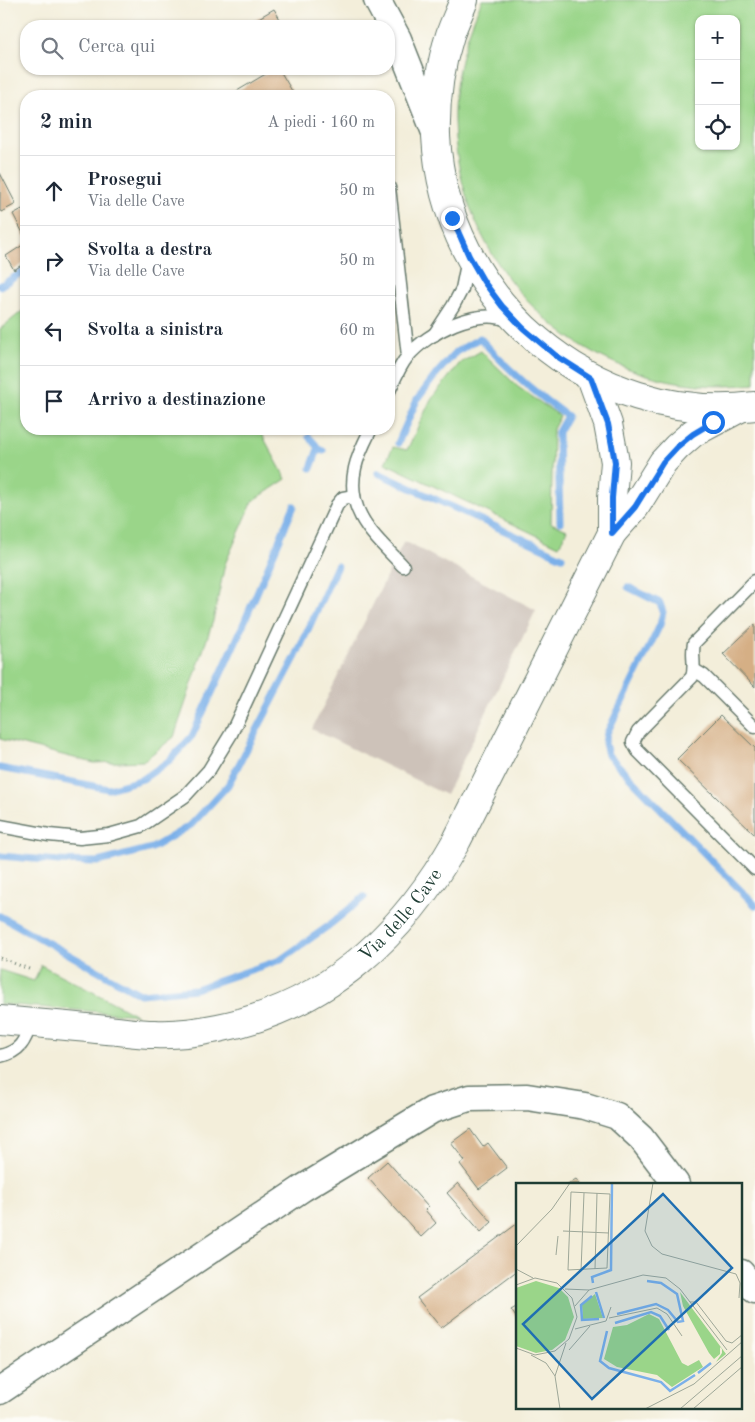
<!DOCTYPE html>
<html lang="it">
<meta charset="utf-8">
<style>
body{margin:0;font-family:"Old Standard TT",serif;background:#f6f6f7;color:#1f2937}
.controls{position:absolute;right:15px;top:15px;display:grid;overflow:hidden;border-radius:10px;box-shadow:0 1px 4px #0004}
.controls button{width:45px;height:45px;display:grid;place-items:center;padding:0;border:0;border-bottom:1px solid #e0e1e3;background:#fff;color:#1f2937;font:25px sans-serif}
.stop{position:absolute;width:15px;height:15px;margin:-11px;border:4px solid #1a73e8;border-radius:50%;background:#fff}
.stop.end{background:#1a73e8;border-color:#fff;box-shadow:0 1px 5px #0008}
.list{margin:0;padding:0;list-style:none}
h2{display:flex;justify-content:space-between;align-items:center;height:65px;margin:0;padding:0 20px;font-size:21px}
h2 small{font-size:16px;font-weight:400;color:#747a83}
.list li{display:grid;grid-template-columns:32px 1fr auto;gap:15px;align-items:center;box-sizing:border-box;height:70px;padding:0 20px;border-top:1px solid #e0e1e3}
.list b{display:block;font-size:19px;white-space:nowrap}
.list p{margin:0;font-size:16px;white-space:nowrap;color:#747a83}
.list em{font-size:16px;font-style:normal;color:#747a83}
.icon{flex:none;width:28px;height:28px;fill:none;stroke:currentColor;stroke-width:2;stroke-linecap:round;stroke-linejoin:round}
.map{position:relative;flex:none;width:755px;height:1422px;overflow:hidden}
.search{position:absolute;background:#fff;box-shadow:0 1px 4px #0004;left:20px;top:20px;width:375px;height:55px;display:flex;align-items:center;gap:12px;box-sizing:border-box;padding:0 18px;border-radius:20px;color:#747a83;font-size:19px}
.panel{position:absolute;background:#fff;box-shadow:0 1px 4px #0004;left:20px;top:90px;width:375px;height:345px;border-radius:20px}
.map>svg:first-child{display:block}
</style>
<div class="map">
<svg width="755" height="1422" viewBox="0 0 755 1422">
<rect width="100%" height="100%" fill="#fdfcf7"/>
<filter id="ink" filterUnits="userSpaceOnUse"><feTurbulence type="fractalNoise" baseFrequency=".02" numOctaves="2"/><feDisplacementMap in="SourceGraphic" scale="10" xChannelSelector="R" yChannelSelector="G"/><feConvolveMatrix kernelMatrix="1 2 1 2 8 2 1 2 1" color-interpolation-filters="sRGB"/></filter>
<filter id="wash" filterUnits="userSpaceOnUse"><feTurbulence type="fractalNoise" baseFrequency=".0096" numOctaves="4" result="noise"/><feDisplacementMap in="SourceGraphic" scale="20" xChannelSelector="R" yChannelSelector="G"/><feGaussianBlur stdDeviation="1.12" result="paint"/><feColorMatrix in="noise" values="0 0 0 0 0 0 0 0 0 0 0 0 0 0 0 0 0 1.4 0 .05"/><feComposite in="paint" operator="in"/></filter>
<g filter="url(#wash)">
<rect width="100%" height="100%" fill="#f3eeda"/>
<!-- industrial -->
<path fill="#cdc2b9" d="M404,541L536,610L446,795L312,729Z"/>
<!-- green -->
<g fill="#9ad589" stroke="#5c895e" fill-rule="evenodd">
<path d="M482,0H755V384C596,403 458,280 454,121C453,79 465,38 482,0ZM699,19H736V146H699Z"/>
<path d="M26,308V429H259L286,479L253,501L225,564L213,621L174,737L143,761L94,763L0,739V329Z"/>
<path d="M481,351L518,387L560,416L553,429L551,523L567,530L559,546L385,463L393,447L407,450L431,399L460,363Z"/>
<path d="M41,965L137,1015L0,1004V970L34,981Z"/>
</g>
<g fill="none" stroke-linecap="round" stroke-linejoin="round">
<!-- stream -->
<g stroke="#7bb0e9" stroke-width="7">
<path d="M0,286L26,270"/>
<path d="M309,437L316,445L318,449L323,451"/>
<path d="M398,443L417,400L437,373L456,352L480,338C507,369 533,392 567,416L558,432L560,522"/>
<path d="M311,468L318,449"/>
<path d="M378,473L562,557"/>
<path d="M628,587L660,603L663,612L660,625L607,733L605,743L608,755L755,905"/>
<path d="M0,768L109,789L143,779L170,760L192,736L237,639L294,506"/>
<path d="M0,856L59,861L98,862L152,848L191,825L228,785L296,656L337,566"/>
<path d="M0,916L140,994L195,989L280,960L327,927L364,897"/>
</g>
</g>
<g id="blocks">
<!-- building -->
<g fill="#d5af85">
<path d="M274,9L284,26H245Z"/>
<path d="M274,69H279L295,96H241L237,91Z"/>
<path d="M0,173L16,204L1,212L0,210Z"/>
<path d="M26,207V239L13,214Z"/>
<path d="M26,243V262L14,270L6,256Z"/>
<path d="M755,624V687L723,654Z"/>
<path d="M721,715L755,748V835L677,759Z"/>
<path d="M470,1129L483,1147L488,1143L507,1168L479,1189L460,1164L465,1161L451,1143Z"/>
<path d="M387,1161L428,1207L425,1210L436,1223L421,1237L368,1178Z"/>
<path d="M576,1179L580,1184H568Z"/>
<path d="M458,1183L492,1222L481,1232L447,1193Z"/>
<path d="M518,1223V1270L441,1328L417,1298Z"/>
<path d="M518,1306V1320L511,1310Z"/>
</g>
</g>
</g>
<g filter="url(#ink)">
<use href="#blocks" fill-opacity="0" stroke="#697b6e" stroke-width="1"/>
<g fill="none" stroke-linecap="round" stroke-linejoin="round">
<!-- service casing -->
<g stroke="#697b6e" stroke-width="15">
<g id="service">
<path d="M389,187L408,356"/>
<path d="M434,335L453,306L462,289L468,259"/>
<path d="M389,391C394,380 399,367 407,357C428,332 478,306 510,321"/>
<path d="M371,429C365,441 358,454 355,468C345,513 375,536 403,566"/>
<path d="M755,581L694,643C691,655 696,666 692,677L638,732L633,742L638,751L755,869"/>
<path d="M694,670L704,676L755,727"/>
<path d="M0,826L49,835L80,838L109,835L141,826L185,796L209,770L231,734L337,505L343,498L354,496"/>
<path d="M0,1056C20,1052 25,1041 31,1023"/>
</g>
</g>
<!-- minor casing -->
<g stroke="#697b6e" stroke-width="29">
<g id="minor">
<path d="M377,0L398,39L436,135"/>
<path d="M741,1273L755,1290"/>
<path d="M0,1391L303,1188L432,1110L469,1098L527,1097L585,1106L617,1116L641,1138L676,1184"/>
</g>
</g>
<!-- secondary casing -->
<g stroke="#697b6e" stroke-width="30">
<g id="secondary">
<path d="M591,377L608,424L615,462L612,498V533"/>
<path id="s1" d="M0,1020C35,1023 70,1026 106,1030C122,1031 138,1034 155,1034C176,1035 198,1032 218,1028C327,1007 404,934 457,840L612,533L635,507L663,462L677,447L693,433L740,408"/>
</g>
</g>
<!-- primary casing -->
<g stroke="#697b6e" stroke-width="30">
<path id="primary" d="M464,0C460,11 454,23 450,35C440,66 435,103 436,136C444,299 592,427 755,406"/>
</g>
<!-- path -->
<path stroke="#697b6e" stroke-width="3" stroke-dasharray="1 4" stroke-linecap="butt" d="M0,958L29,969"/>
<!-- service -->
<use href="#service" stroke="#fff" stroke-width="12"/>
<!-- minor -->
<use href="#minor" stroke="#fff" stroke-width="26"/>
<!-- secondary -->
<use href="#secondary" stroke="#fff" stroke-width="28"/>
<!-- primary -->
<use href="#primary" stroke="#fff" stroke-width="28"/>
</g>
</g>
<g fill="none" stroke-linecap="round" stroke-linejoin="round" filter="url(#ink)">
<!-- route -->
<path stroke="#1a73e8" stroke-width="6" d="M452,218L469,256L484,282L502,306L523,328L555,355L591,378L608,424L615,462L612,498V533L635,507L663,462L677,447L693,434L713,422"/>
</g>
<g text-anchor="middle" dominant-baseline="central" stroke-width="4" stroke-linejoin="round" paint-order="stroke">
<!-- street labels -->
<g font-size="19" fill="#1f3d34" stroke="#fdfcf7">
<text stroke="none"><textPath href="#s1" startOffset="439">Via delle Cave</textPath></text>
</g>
</g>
<!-- overview -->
<g transform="translate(516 1183)">
<rect width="226" height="226" fill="#f3eeda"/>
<path d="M20,98L43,105L52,114L58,134L49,157L36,167L20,170L0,163V105ZM164,109L210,171L200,179L206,170V166L204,164V171L198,176L193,170L167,123ZM79,111L87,135L67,136L66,122ZM133,131L143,136L166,180L172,183L183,177L187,184L156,204L141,192L101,184L88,176L97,144L111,142Z" fill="#9ad589"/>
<path fill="none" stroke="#7bb0e9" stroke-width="2.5" d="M77,100L76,94L95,87L96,0M80,109L88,135M76,113L65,122L66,137L83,136M101,131L140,121L152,127L162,139L167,138L161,111L145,100L131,98M99,140L135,129L144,133L153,147M91,148L84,178L93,185L145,199L154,208L179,192M182,190L195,180"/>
<path fill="none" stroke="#9ea798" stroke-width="1" d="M137,0L129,48L136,63L146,71L220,91L224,100L223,115M55,9L94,11L91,85L52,87ZM47,48L93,50M0,63L36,26L54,0M40,72L42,53M0,86L17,95M79,86L81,10M65,88L68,10M0,102L19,95L41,100L56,115L61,134L53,156L39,168L19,172L0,165M49,106L73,107L127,92L150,95L164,106L211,167M174,119H180L210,158L216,160L227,151M59,123L73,107M93,135L141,125L151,131L166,153M59,146L90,138L95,124M53,167L74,143M15,172L30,180L39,193L44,226M39,193L50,160M129,226L178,201L227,158M164,226L227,172M177,226L227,183"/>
<path fill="#1f6fb2" fill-opacity="0.15" stroke="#1f6fb2" stroke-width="2.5" d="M147,11L216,85L76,216L7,141Z"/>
<rect width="226" height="226" fill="none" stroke="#1f3d34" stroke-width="2.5"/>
</g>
</svg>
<div class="controls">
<button>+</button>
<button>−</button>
<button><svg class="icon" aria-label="locate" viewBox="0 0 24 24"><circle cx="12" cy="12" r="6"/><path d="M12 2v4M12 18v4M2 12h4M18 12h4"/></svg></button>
</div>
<div class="stop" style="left:713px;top:422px"></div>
<div class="stop end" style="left:452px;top:218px"></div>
<div class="search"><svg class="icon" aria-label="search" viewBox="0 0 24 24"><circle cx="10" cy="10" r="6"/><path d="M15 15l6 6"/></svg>Cerca qui</div>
<section class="panel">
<h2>2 min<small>A piedi · 160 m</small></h2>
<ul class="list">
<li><svg class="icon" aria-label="ahead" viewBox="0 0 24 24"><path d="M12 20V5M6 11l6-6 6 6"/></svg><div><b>Prosegui</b><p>Via delle Cave</p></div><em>50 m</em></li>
<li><svg class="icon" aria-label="right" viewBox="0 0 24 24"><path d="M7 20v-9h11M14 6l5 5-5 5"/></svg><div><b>Svolta a destra</b><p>Via delle Cave</p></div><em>50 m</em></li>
<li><svg class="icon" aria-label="left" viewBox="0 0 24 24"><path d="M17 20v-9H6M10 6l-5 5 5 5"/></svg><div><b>Svolta a sinistra</b></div><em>60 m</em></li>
<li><svg class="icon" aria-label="arrive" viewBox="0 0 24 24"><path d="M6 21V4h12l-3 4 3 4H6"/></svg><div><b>Arrivo a destinazione</b></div></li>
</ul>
</section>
</div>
